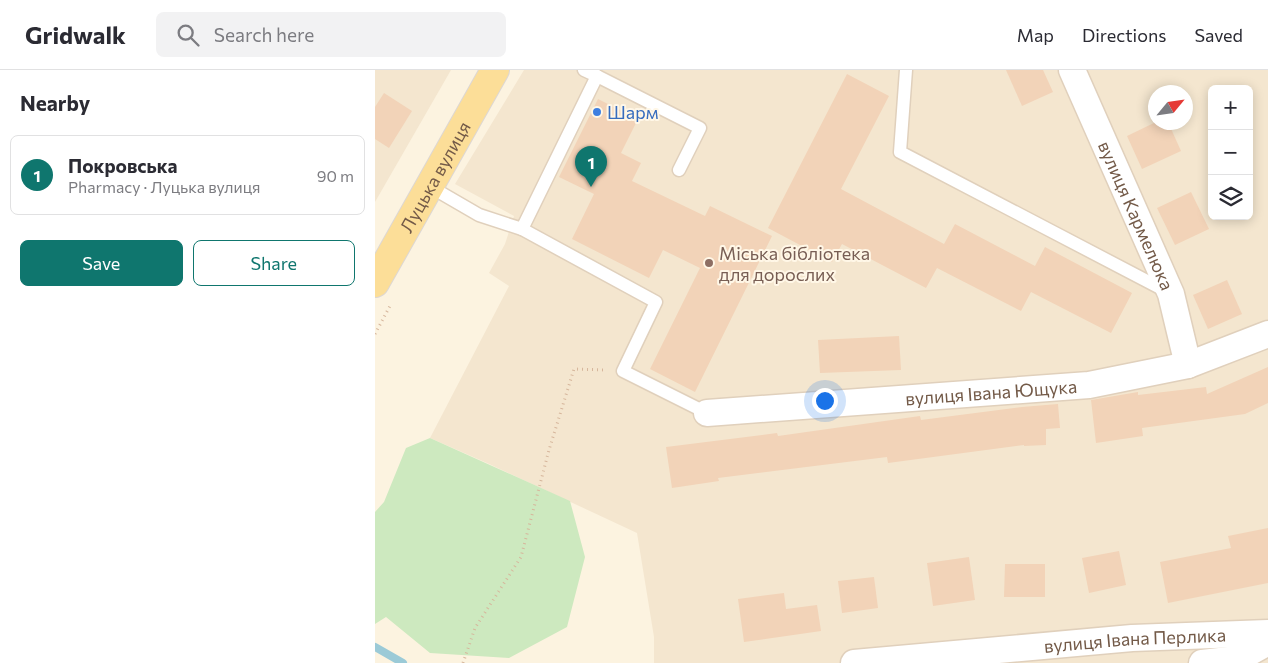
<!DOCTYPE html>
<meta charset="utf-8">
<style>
body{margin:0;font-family:Commissioner,sans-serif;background:#f2f2f3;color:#2b2b33}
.controls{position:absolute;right:15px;top:15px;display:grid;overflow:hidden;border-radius:8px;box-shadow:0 2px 12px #0003}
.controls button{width:45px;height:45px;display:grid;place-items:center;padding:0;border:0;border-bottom:1px solid #e1e1e2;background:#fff;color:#2b2b33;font:25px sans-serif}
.compass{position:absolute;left:773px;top:15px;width:45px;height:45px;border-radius:50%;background:#fff;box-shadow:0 2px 12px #0003;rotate:61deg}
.you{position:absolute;left:449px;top:330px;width:18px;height:18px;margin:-12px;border:4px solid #fff;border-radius:50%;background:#1a73e8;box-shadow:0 0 0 8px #1a73e833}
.badge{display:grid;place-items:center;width:32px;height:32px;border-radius:50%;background:#0f766e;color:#fff;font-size:16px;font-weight:700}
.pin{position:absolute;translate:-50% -41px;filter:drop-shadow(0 1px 2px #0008)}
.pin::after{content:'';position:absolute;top:26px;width:18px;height:15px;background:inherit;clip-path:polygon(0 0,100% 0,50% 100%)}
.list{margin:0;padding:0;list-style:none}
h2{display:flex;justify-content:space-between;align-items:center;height:65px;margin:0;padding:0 20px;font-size:21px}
h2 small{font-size:16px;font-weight:400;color:#7c7c81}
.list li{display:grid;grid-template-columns:32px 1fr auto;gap:15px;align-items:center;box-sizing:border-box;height:80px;margin:0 10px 10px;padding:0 10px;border:1px solid #e1e1e2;border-radius:8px}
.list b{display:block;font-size:19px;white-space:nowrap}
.list p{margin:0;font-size:16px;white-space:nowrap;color:#7c7c81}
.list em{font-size:16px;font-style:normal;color:#7c7c81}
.actions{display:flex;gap:10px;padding:15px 20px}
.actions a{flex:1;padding:11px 0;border:1px solid #0f766e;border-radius:8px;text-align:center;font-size:18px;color:#0f766e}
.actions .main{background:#0f766e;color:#fff}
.icon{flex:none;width:28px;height:28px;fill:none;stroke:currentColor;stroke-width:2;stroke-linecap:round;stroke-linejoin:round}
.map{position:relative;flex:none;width:893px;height:593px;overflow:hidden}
header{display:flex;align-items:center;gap:30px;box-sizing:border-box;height:70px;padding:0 25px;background:#fff;border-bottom:1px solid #e1e1e2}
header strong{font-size:24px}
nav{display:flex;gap:28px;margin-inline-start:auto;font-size:18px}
.search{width:350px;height:45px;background:#f2f2f3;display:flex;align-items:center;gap:12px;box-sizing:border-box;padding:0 18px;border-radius:8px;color:#7c7c81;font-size:19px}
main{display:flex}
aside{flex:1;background:#fff}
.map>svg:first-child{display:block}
</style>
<header>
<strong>Gridwalk</strong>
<div class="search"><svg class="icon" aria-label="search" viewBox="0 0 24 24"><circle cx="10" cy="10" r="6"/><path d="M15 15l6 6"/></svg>Search here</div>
<nav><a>Map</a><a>Directions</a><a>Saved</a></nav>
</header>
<main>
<aside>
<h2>Nearby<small></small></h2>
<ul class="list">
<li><span class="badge">1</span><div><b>Покровська</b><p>Pharmacy · Луцька вулиця</p></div><em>90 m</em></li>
</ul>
<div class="actions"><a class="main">Save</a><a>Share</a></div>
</aside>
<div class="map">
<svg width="893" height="593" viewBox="0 0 893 593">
<rect width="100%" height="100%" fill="#fcf3e0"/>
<!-- residential -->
<g fill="#f4e6cf" fill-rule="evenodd">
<path d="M0,0H76L0,132Z"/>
<path d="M149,0H893V593H279V567L262,463L112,393L55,368L134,216L114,203L130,174L139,146L80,114ZM837,19H874V146H837ZM780,22H810V52H780Z"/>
</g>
<!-- green -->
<path fill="#cde9bf" d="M55,368L195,431L210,487L192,557L134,588L55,583L11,547L0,554V442L9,432L31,378Z"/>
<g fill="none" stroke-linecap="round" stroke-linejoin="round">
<!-- stream -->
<path stroke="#9bcad7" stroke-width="8" d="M0,577L28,593"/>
</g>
<!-- building -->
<g fill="#f2d3b8">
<path d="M631,0H668L678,22L647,36Z"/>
<path d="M472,4L514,26L466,119L569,174L580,154L660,196L670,177L757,223L736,263L656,222L646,241L562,198L551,218L467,174L457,192L393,158Z"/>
<path d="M9,23L37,41L14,78L0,69V37Z"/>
<path d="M223,29L263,49L246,83L266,93L257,111L330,146L335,136L397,166L320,322L275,299L325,198L288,180L274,208L197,169L219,124L184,107Z"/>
<path d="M781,52H793L806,81L767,99L752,66Z"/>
<path d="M816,122L834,159L800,175L782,138Z"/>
<path d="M852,210L867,244L833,259L818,225Z"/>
<path d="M524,266L526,300L445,303L443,270Z"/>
<path d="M893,297V333L870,344L767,358L768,366L721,373L716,330L763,322V325L831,317L832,324Z"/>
<path d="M683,334L685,358L671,359V375L649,376V375L513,393L512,387L343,408L344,411L297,418L291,377L402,363L403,366L545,346L546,350L647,337Z"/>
<path d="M893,458V513L793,533L785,492L856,478L853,466Z"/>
<path d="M744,481L751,515L714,523L707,488Z"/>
<path d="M594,487L600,530L558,536L552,493Z"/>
<path d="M630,494H670V527H629Z"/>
<path d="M499,507L503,538L467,543L463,511Z"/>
<path d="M409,523L411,539L442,535L446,561L369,572L363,529Z"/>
</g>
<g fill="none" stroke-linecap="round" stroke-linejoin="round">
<!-- service casing -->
<g stroke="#e0d0bc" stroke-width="15">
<g id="service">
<path d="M531,0L525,82L791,221"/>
<path d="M222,6L325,58L304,100"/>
<path d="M54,116L104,145L147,159L222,6L209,0"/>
<path d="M147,159L281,232L248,301L332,343"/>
</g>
</g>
<!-- minor casing -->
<g stroke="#e0d0bc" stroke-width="29">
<g id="minor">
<path id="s1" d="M697,0L796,224L813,295"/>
<path id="s2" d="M332,343L714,315L813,295L893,264"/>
<path id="s3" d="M479,593L757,568L893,563"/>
<path d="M827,593L863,589L893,572"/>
</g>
</g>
<!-- primary casing -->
<g stroke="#ddd7d3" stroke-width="30">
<g id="primary">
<path id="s4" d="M0,213L120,0"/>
</g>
</g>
<!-- path -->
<g stroke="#d6b69c" stroke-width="3" stroke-dasharray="1 4" stroke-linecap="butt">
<path d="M0,264L16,234"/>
<path d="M88,593L100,558L146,487L174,380L199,299L231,300"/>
</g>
<!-- service -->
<use href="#service" stroke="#fff" stroke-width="12"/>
<!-- minor -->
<use href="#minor" stroke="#fff" stroke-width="26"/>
<!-- primary -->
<use href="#primary" stroke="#fcde98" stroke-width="28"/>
</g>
<!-- markers -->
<circle fill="#3f7fe0" stroke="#fff7e7" stroke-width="2" cx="222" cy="42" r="5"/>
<circle fill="#8d6e63" stroke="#fff7e7" stroke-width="2" cx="334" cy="193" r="5"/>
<g text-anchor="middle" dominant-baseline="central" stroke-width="4" stroke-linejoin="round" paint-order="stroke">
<!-- shop labels -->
<g font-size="18" fill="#366cbe" stroke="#fff7e7" text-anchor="start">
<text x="232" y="42">Шарм</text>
</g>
<!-- street labels -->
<g font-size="18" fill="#735a48" stroke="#fff7e7">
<text stroke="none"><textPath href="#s4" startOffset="122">Луцька вулиця</textPath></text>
<text stroke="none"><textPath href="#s1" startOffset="159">вулиця Кармелюка</textPath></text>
<text stroke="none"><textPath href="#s2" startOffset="285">вулиця Івана Ющука</textPath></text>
<text stroke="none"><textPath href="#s3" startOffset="282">вулиця Івана Перлика</textPath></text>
</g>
<!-- education labels -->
<g font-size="18" fill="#785e54" stroke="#fff7e7" text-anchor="start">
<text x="344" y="183">Міська бібліотека<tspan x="344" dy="21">для дорослих</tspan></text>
</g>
</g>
</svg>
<div class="controls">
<button>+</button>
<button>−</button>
<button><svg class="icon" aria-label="layers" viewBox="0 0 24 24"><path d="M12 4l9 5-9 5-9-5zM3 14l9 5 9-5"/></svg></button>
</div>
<svg class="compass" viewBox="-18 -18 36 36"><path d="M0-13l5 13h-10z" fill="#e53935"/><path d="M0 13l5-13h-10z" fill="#7c7c81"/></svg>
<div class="you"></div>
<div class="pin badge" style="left:216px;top:117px">1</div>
</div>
</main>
